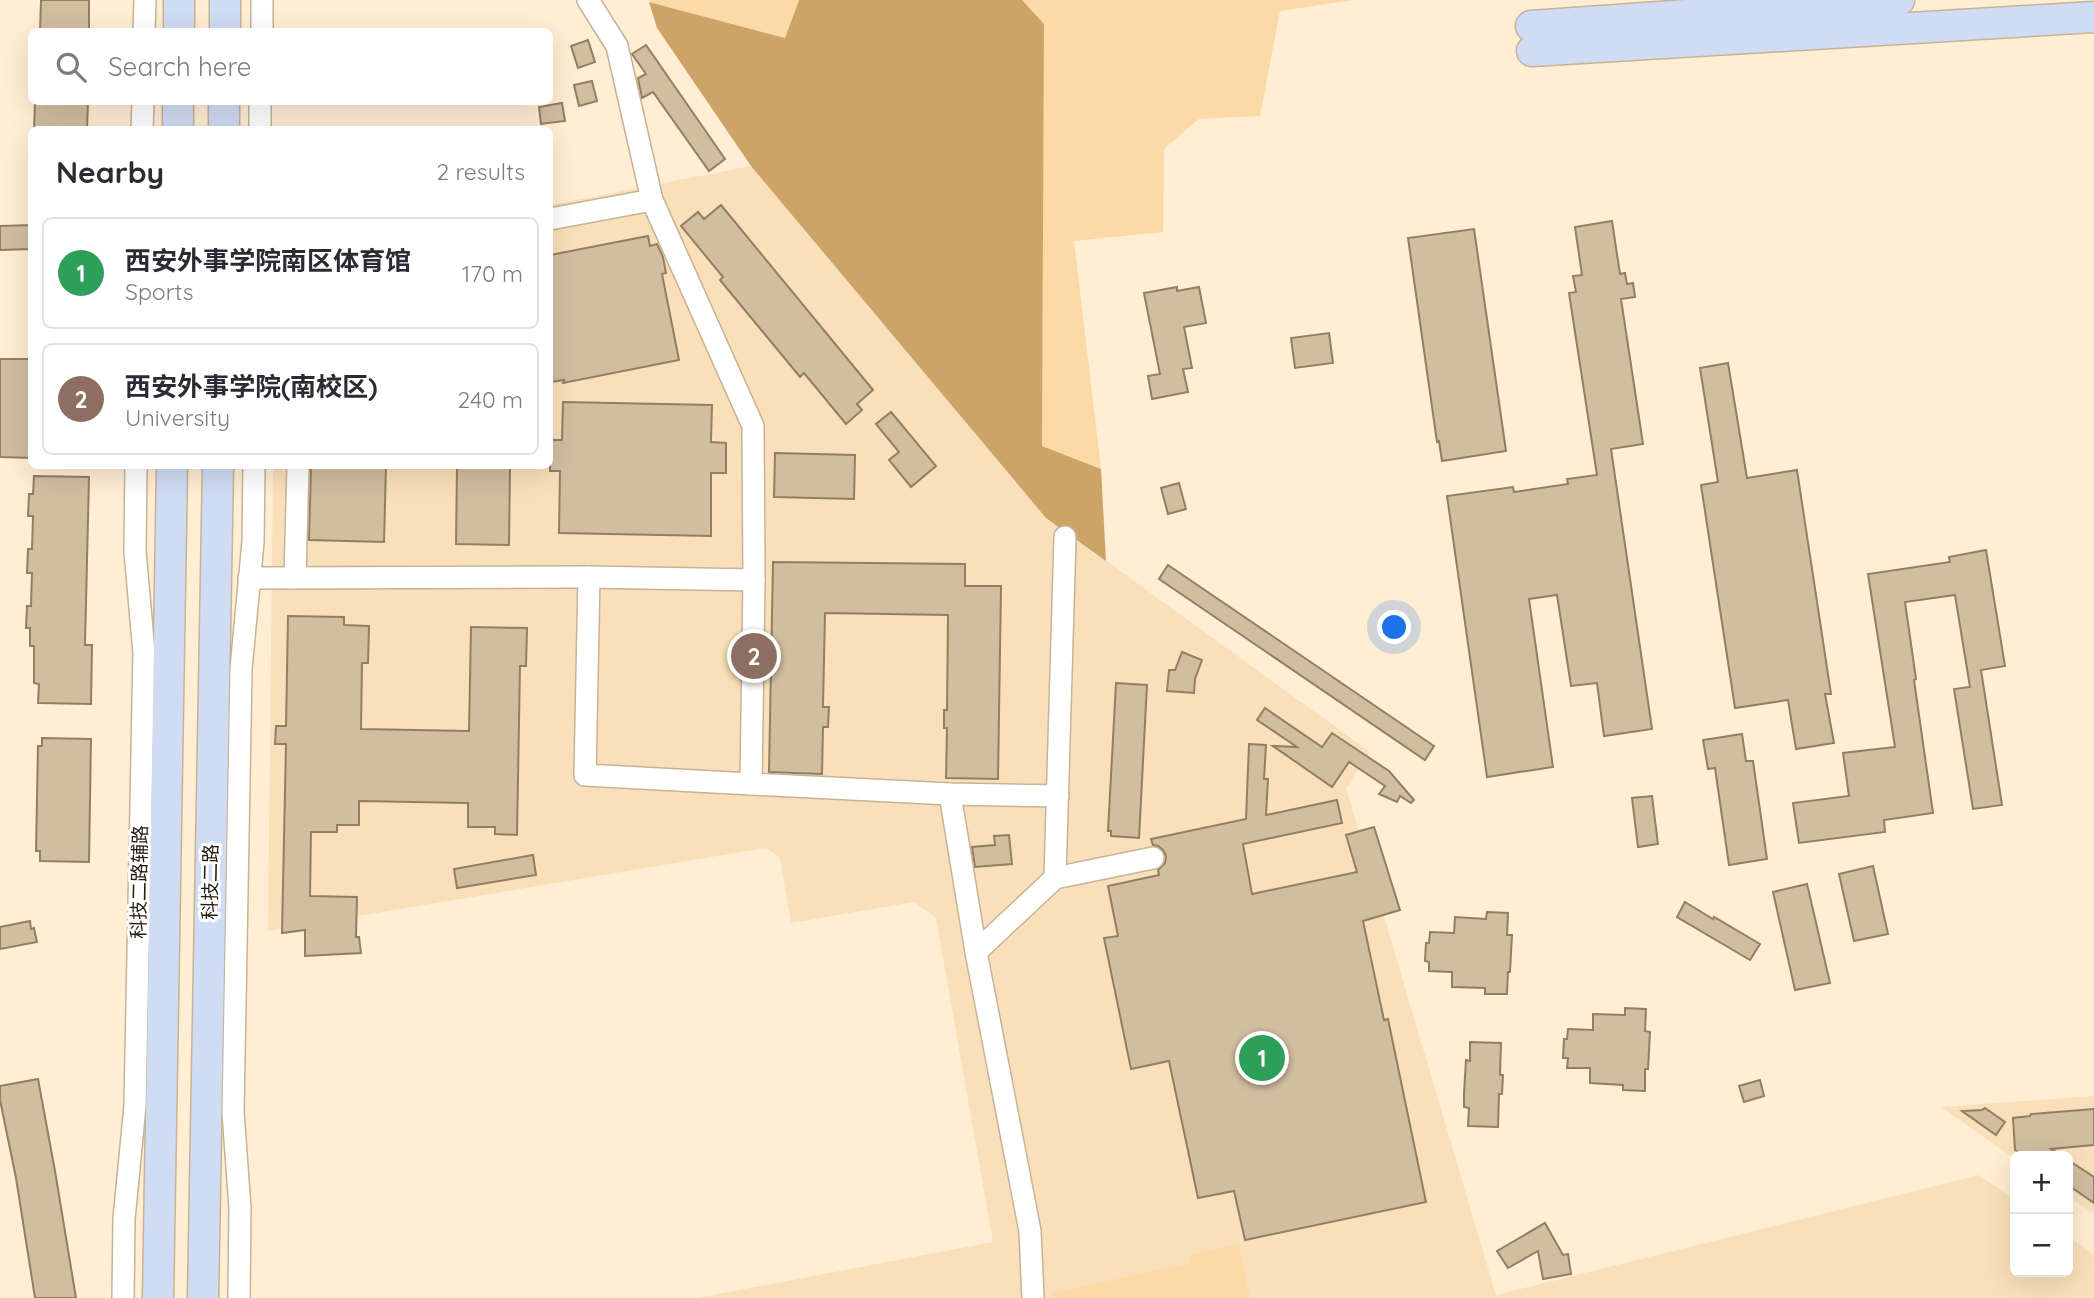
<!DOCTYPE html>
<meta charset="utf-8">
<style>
body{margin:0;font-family:Quicksand,"Noto Sans SC",sans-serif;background:#f2f2f3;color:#2b2b33}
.controls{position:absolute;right:21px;bottom:21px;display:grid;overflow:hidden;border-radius:10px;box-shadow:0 7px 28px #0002}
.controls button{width:63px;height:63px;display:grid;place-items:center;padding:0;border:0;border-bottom:2px solid #e1e1e2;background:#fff;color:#2b2b33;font:35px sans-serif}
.you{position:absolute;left:1395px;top:628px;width:24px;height:24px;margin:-18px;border:5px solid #fff;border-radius:50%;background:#1a73e8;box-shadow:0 0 0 10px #1a73e833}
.badge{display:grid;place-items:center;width:46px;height:46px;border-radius:50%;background:#ea580c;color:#fff;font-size:23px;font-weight:700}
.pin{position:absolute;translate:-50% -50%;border:4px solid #fff;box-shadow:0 2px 7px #0006}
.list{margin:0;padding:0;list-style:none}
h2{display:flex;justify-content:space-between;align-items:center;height:91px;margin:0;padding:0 28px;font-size:30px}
h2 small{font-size:23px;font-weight:400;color:#7c7c81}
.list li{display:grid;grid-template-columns:46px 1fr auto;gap:21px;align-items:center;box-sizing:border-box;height:112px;margin:0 14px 14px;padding:0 14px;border:2px solid #e1e1e2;border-radius:10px}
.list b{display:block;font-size:26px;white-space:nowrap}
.list p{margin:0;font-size:23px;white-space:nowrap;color:#7c7c81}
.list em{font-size:23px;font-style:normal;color:#7c7c81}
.icon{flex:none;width:38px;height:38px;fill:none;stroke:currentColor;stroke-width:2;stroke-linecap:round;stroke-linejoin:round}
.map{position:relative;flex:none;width:2094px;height:1298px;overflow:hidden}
.search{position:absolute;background:#fff;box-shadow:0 7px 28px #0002;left:28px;top:28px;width:525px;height:77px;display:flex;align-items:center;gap:18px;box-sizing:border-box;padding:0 24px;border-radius:10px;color:#7c7c81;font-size:26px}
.panel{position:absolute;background:#fff;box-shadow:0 7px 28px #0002;left:28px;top:126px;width:525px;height:343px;border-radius:10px}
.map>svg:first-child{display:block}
</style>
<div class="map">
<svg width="2094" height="1298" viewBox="0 0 2094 1298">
<rect width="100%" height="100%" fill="#ffedd4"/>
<!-- built -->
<g fill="#fae0ba">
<path d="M751,166L1046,517L1370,752L1346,788L1496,1295L1979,1175L2015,1200V1272H2068V1236L2094,1255V1298H697L993,1242L936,918L914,902L791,923L780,858L766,848L268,931L273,466H550V205Z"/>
<path d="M2094,1096V1214L2068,1196V1156H2015V1159L1941,1107Z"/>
</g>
<!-- green -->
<g fill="#fcdaa7">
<path d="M649,0H799L785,38L649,2Z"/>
<path d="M1022,0H1353L1280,11L1260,116L1199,119L1164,149L1163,232L1074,241L1101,469L1042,446L1044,24Z"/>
<path d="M1239,1244L1250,1298H1053L1052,1293L1190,1263L1188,1255Z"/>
</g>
<!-- forest -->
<path fill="#cda467" d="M799,0H1022L1044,24L1042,446L1101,469L1106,561L1046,518L751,166L657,28L649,2L785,38Z"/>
<!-- building -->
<g fill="#d2bd9f" stroke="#927f62" stroke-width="2">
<path d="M41,0H89V32H40Z"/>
<path d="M588,40L595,62L578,68L571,46Z"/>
<path d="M646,45L725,159L709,171L653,92L642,98L638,78L646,74L632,54Z"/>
<path d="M592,81L597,101L579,106L574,85Z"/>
<path d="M35,102H88L87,130H34Z"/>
<path d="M562,103L565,121L541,124L539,107Z"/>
<path d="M721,205L873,390L857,404L862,410L846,424L804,373L800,377L720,280L723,277L681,226L698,212L704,219Z"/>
<path d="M1612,221L1620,274L1625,273L1627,284L1633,283L1635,297L1621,299L1643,444L1611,449L1652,729L1604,736L1597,683L1571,686L1557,595L1529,599L1553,767L1487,777L1447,496L1513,487L1514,492L1568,484L1567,479L1597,475L1569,293L1576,292L1573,276L1582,275L1575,227Z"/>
<path d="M32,225V249L0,250V226Z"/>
<path d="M1474,229L1506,451L1442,461L1439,441L1437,442L1408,238Z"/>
<path d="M648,236L650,246L657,244L663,257L666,273L662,274L679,360L563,383L564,380L550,382V255Z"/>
<path d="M1177,287V291L1199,287L1206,323L1184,327L1192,368L1183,369L1188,392L1152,399L1148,376L1160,374L1144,293Z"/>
<path d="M1329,333L1333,363L1295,368L1291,338Z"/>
<path d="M0,359H32V458L0,457Z"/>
<path d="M1728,363L1747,478L1797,470L1831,694H1825L1834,743L1796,749L1788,700L1735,708L1701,485L1718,482L1700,368Z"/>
<path d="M563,402L712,405L711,442L726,443V473H711V536L559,533L560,471H550V440H562Z"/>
<path d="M891,412L936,466L911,487L889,460L899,452L876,424Z"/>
<path d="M775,453L855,455L854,499L774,497Z"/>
<path d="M311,466H386L384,542L309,540Z"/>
<path d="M457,466H510L509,545L456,544Z"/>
<path d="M34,476L89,477L85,645H92L91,704L38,703L39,684L34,683V646H30V628H26L27,606H31L32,573H27L28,549H32L33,516H28L29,494H33Z"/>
<path d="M1179,483L1186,509L1168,514L1161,488Z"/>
<path d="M1986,550L2005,666L1981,670L2002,805L1973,809L1954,689L1970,687L1955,595L1905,602L1916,679L1914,680L1933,813L1884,820L1885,832L1799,843L1793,803L1849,796L1843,753L1895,747L1868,574L1950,562L1949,557Z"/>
<path d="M773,562L965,564V586H1001L998,779L946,778L947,728H944V710H947L948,615L825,613L823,707H829L828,727H823L822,774L769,772Z"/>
<path d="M1168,565L1434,746L1425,760L1159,579Z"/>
<path d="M288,616L344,617V625L369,626L368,663H362L361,729L469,731L471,627L527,628L526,666H520L517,835L495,834V827H468V803L359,801V825H337V832H311L310,896L357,897L356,937H359L361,953L305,956V930L282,933L286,744H275L276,726H286Z"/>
<path d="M1182,652L1202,660L1195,679L1194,693L1167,691L1169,670H1175Z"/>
<path d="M1116,683L1147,685L1139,838L1111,836V831H1108Z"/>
<path d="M1265,708L1322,747L1332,733L1389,771L1414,800L1411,803L1400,796L1397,802L1379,794L1385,786L1349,762L1332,787L1273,746L1297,747L1257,720Z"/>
<path d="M1742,734L1746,761H1753L1767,859L1729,865L1715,768L1708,769L1703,740Z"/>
<path d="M42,738L91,739L89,862L40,861V851H36L38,746H42Z"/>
<path d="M1249,744L1266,745L1264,779H1268L1266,815L1337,800L1342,823L1243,844L1252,894L1357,872L1346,835L1374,827L1400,910L1363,921L1384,1020L1388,1019L1426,1202L1245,1240L1234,1191L1198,1198L1169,1061L1131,1069L1104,938L1118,936L1108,886L1159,875L1158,870L1165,863L1166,856L1163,850L1158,846L1153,845L1151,839L1246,819Z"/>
<path d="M1652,796L1658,844L1638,847L1632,798Z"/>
<path d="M1009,835L1012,864L975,867L972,847L995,845L994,836Z"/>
<path d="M533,855L536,875L457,888L454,869Z"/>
<path d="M1873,866L1888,934L1854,941L1839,874Z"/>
<path d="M1807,884L1830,983L1795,990L1773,892Z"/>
<path d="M1685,902L1713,919L1714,917L1760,944L1750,960L1677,917Z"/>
<path d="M1487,912L1508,913L1507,935H1512L1510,972H1508L1507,994H1485V988L1452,987V972L1429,971V962L1425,961L1426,943H1429L1430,932L1454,933L1455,917L1486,919Z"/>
<path d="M30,921L31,929L34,928L37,942L0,949V927Z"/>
<path d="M1625,1008L1646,1009L1645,1031L1650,1032L1648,1069H1645V1091L1623,1090V1085L1590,1083V1068H1567L1568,1058H1563L1564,1039H1567L1568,1029L1593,1030V1014L1625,1015Z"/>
<path d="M1470,1042L1501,1043L1500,1075H1503L1502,1094H1499L1498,1127L1468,1126L1469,1108L1464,1107V1093L1466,1060L1470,1061Z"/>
<path d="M38,1079L55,1171L76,1298H35L16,1178L0,1100V1086Z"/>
<path d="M1760,1080L1764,1096L1744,1102L1739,1086Z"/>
<path d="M1985,1108L2005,1122L1996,1135L1962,1111L1982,1110Z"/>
<path d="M2094,1109V1145L2051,1149L2063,1156H2025L2015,1150L2013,1118L2030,1116L2031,1114Z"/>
<path d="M2068,1160L2094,1177V1203L2068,1185Z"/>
<path d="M1545,1223L1563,1255L1568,1254L1571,1274L1543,1279L1538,1251L1508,1268L1497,1251Z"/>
</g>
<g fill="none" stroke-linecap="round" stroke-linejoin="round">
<!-- street casing -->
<g stroke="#c7b394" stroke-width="24">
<g id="street">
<path d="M588,0L617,46L652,200L753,426L754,580L751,784L950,794L1058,796"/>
<path d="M144,32L145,0"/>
<path d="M262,32V0"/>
<path d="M142,130L143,102"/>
<path d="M260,130V102"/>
<path d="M550,219L652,200"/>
<path d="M589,577L585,775L751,784"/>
<path d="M249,578L589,577L754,580"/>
<path d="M295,578L298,466"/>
<path d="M950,794L976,952L1030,1231L1033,1298"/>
<path d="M1055,878L1065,537"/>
<path d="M976,952L1055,878L1153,858"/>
<path d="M123,1298L124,1219L135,1106L144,653L135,551L136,466"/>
<path d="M239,1298L240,1208L233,1112L241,669L253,542L254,466"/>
</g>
</g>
<!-- secondary casing -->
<g stroke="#c7b394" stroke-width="33">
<g id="secondary">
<path d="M1531,26L1899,0"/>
<path d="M179,32V0"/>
<path d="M225,32V0"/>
<path d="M1532,51L2094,17"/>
<path d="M178,130V102"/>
<path d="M224,130V102"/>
<path d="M158,1298L172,466"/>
<path d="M203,1298L218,466"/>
</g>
</g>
<!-- street -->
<use href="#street" stroke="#fff" stroke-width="21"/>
<!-- secondary -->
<use href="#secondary" stroke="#d0dcf4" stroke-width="30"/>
</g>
<g text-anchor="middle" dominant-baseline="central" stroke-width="6" stroke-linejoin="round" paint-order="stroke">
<!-- street labels -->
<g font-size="19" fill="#231b10" stroke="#fff">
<text transform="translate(139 882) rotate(-89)">科技二路辅路</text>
<text transform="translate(210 882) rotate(-89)">科技二路</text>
</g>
</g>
</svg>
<div class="controls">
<button>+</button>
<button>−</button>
</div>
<div class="you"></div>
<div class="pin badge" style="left:1262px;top:1058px;background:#2e9e5b">1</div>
<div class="pin badge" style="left:754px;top:656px;background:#8d6e63">2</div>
<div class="search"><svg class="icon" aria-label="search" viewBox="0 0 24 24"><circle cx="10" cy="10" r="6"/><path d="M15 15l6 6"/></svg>Search here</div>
<section class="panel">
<h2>Nearby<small>2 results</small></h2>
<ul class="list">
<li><span class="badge" style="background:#2e9e5b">1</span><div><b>西安外事学院南区体育馆</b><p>Sports</p></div><em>170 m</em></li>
<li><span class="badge" style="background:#8d6e63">2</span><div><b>西安外事学院(南校区)</b><p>University</p></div><em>240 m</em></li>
</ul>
</section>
</div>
